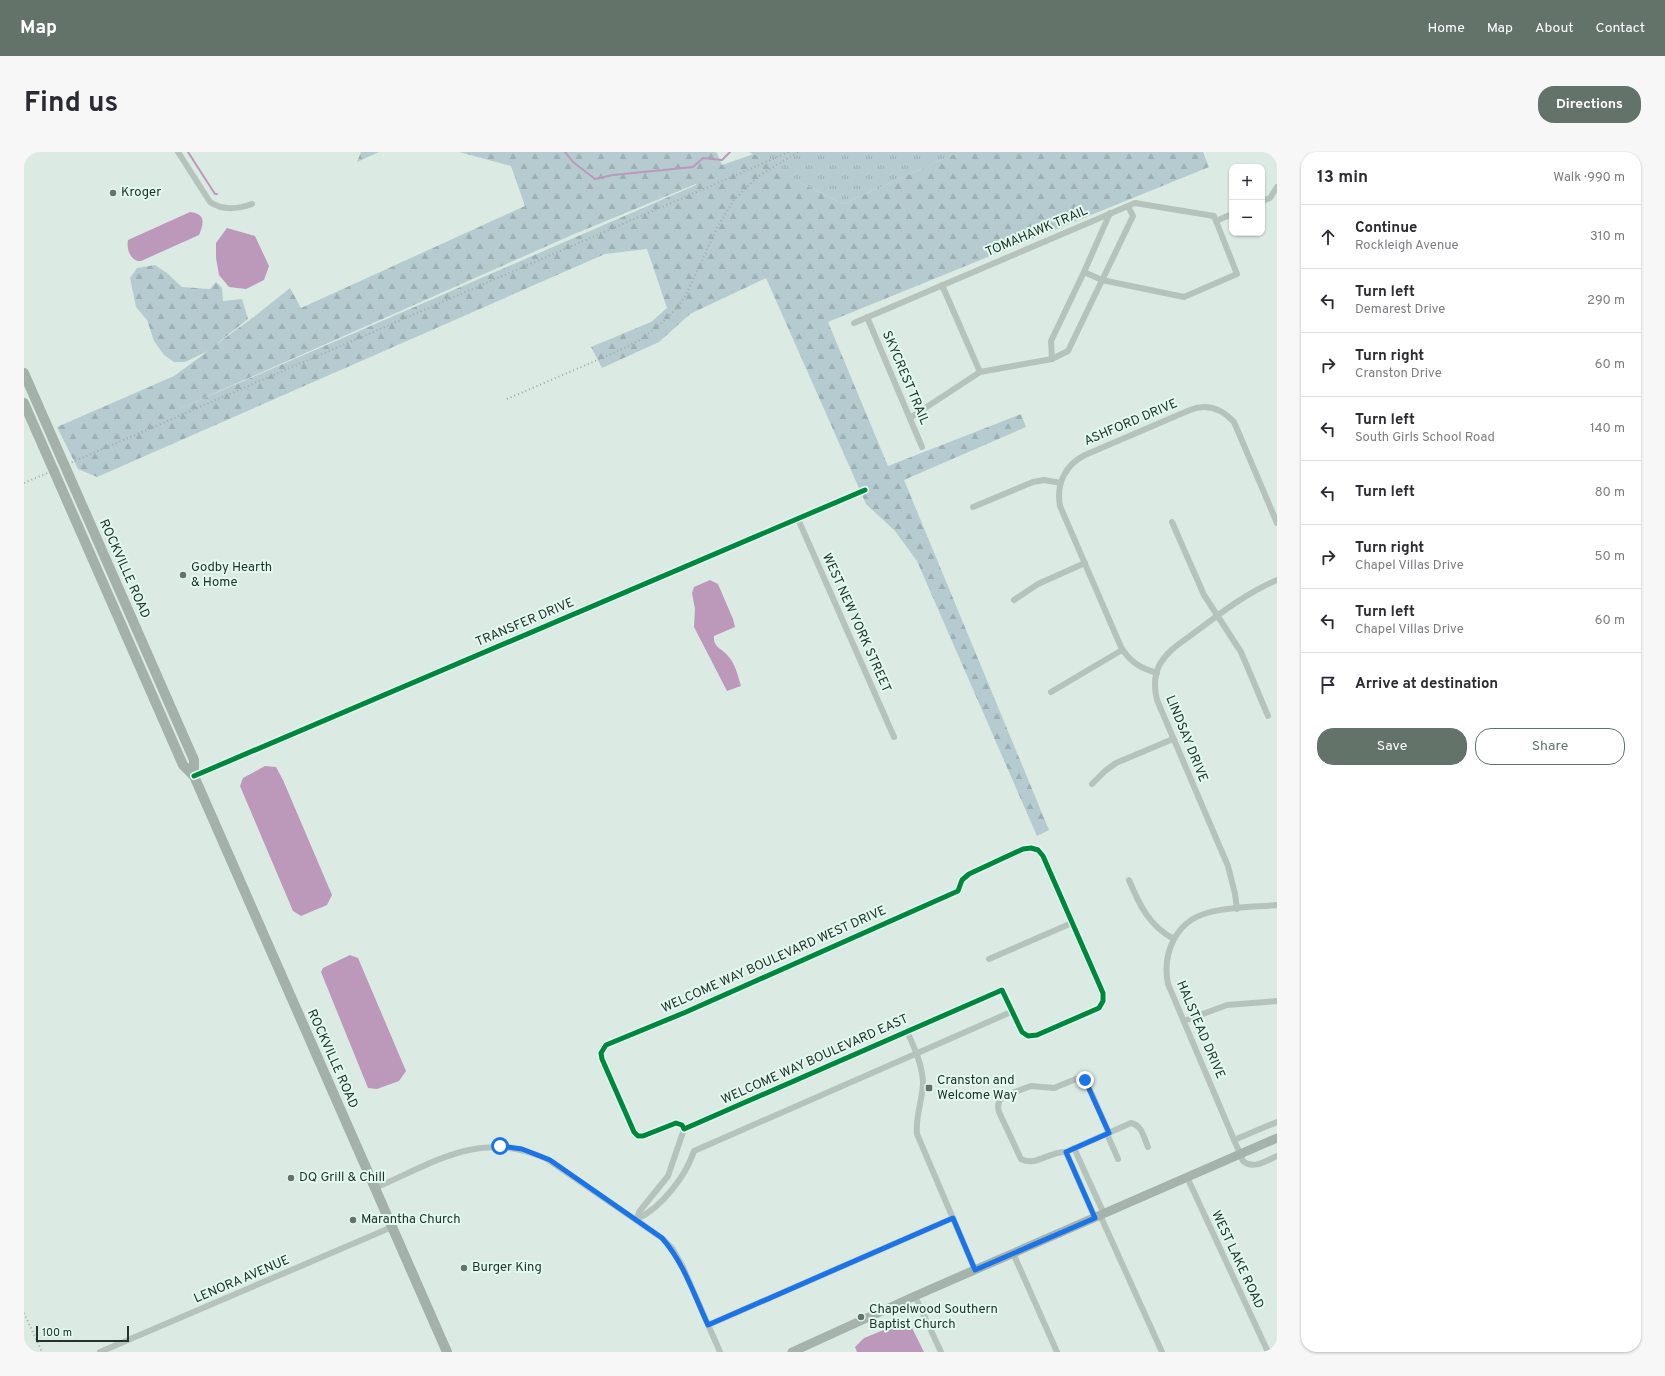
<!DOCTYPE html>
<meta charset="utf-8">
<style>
body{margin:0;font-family:Overpass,sans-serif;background:#f7f7f7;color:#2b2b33}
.controls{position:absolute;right:12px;top:12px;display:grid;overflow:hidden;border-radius:8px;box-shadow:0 1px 3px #0004}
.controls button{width:36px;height:36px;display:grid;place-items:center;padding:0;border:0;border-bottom:1px solid #e1e1e2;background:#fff;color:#2b2b33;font:20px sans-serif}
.scale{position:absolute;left:12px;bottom:10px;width:93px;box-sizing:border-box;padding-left:4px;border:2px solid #243329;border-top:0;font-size:11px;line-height:14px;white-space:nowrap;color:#243329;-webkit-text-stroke:3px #e1f9ef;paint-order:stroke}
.stop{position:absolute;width:12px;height:12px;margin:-9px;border:3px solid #1a73e8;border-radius:50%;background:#fff}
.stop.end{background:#1a73e8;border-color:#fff;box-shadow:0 1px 4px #0008}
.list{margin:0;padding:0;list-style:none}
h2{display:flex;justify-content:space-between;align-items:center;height:52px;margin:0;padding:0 16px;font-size:17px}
h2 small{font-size:13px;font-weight:400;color:#7c7c81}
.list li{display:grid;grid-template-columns:26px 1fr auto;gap:12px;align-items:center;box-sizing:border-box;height:64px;padding:0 16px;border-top:1px solid #e1e1e2}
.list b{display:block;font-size:15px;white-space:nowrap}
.list p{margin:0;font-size:13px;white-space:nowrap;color:#7c7c81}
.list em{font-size:13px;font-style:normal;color:#7c7c81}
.actions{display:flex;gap:8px;padding:12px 16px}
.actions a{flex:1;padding:9px 0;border:1px solid #64736a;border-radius:16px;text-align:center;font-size:14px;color:#64736a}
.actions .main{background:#64736a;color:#fff}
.icon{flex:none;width:22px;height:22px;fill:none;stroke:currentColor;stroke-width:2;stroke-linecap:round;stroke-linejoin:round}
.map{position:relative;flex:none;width:1253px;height:1200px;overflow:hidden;border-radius:16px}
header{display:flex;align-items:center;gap:24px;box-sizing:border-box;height:56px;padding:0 20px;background:#64736a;color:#fff}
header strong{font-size:19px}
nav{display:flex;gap:22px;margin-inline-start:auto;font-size:14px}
.intro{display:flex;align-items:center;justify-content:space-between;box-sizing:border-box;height:96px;padding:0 24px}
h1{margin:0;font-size:28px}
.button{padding:10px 18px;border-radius:16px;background:#64736a;color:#fff;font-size:14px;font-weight:700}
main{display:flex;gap:24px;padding:0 24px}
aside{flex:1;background:#fff;border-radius:16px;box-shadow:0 1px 3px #0004}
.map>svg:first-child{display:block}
</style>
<header>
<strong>Map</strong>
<nav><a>Home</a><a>Map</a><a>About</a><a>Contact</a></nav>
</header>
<div class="intro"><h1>Find us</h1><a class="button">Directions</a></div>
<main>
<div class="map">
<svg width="1253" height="1200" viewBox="0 0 1253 1200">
<defs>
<pattern id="grass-tufts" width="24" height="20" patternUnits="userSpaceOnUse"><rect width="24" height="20" fill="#b5cbd0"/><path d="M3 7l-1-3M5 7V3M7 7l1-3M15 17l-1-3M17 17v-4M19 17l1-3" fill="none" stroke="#9cafb3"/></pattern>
<pattern id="forest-firs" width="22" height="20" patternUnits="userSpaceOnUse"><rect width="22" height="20" fill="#b5cbd0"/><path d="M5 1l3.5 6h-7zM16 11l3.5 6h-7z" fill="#9cafb3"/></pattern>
</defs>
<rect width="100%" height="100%" fill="#dbebe4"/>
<!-- grass -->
<path fill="url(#grass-tufts)" d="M725,0H935L819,52L779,32Z"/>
<!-- forest -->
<g fill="url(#forest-firs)" fill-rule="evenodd">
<path d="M337,0H355L333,10Z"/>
<path d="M435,0H691L693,1L698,13L730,2L779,32L819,52L935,0H1179L1185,15L804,170L864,314L997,262L1002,275L880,328L1025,678L1013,684L893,409L871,379L842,352L742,126L666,162L635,190L578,216L567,195L627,170L643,156L623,97L581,102L73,325L54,317L33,275L150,224L184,199L161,210H150L140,203L130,189L123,168L112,155L106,126L113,116L131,113L143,121L158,135L186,137L192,130L198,136L199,149L218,147L224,167L186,197L231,164L266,136L277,156L501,54L487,14ZM672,32V33L141,263L548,83Z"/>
</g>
<!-- water -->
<g fill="#bc98bb">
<path d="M166,60C182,62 180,71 175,83L117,109C107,110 102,97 104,88Z"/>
<path d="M203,76L231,84L245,114L240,128L222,137L205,135L195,123L192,106V91Z"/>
<path d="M686,428L694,432L709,467L711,475L690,484C689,496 698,496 704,504C711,511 714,524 717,534L703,539L670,475L671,457L668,441L670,435Z"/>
<path d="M241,614L252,615L259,628L308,743L303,753L277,764L269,759L216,634L219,626Z"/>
<path d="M326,803L334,806L382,919L375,929L353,937L344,936L297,820L299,816Z"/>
<path d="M877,1171L887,1174L900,1200H833L831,1195L840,1186Z"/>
</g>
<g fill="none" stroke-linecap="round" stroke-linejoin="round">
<!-- stream -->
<g stroke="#bc98bb" stroke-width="2">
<path d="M164,0L191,42H193"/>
<path d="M541,0L549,10L571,27L589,23L669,15L679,6L698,8L706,0"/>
</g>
<!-- minor -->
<g stroke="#b5c3bc" stroke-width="6">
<path d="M154,0L186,50C199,59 214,57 228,52"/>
<path d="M1238,49L1246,46L1253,35"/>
<path d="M1192,69L1208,62"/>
<path d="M918,133L956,220"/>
<path d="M843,165L898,295"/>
<path d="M830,171L1111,51L1190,64L1213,122L1160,145L1078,128L1060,120"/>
<path d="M1028,207L1027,189L1060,120L1086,61"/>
<path d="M886,266L956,220L1028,207L1044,199L1109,64L1104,54"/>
<path d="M949,355L1009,330L1020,328L1037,331"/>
<path d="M774,367L870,585"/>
<path d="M1148,370L1180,443L1217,500L1244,564"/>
<path d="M990,448L1014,432L1061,411"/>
<path d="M1133,521C1116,516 1106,510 1097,495L1036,354C1032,332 1041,313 1061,303L1166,258C1183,251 1198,257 1210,270L1253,371"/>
<path d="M1027,540L1098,498"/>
<path d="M170,624L841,338"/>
<path d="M1068,632L1081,619L1092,611L1149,587"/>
<path d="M1004,696L1014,698L1019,704L1079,843L1078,852L1075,856L1013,883L1004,884L998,880L978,838L660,977L658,973L652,971L619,984H614L610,980L578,907L577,901L582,893L662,860L934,739L938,728L945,722Z"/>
<path d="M1105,728C1115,752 1125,774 1150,787"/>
<path d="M1253,753C1232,755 1203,755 1183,761C1151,770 1138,802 1144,832L1219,1009C1229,1018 1242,1009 1253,1004"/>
<path d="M1213,757L1211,742L1204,714L1133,548C1130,536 1130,523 1136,512C1144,498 1158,490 1170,481C1197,461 1222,441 1253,428"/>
<path d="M965,807L1048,771"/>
<path d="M1160,869L1203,853L1253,849"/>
<path d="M883,879C890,895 898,912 899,930C899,947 891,964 893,982L951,1118"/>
<path d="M1085,981L1063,931L1058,927H1052L1030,936L1007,934L980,944C974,948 973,953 975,960L997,1007C1012,1015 1025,999 1042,1000L1107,971C1118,973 1120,986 1124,995"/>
<path d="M1083,982L1094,1007"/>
<path d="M1210,988L1253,970"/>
<path d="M1050,996L1080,1062"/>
<path d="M1042,1000L1071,1066"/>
<path d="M1163,1025L1244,1200"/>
<path d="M351,1036C412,1010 456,977 523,1007L638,1086L648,1096L658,1113L696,1200"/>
<path d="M1076,1063L1138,1200"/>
<path d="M613,1067C637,1056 662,1024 670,999L987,860"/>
<path d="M613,1067L615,1060L644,1024L660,977"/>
<path d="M989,1101L1033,1200"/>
<path d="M891,1144L917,1200"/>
<path d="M684,1173L929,1066"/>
<path d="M76,1200L368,1075"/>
</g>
<!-- secondary -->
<path stroke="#a5b3ac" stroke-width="9" d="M768,1200L891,1144L1253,986"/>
<!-- primary -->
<g stroke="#a4b1aa" stroke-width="10">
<path d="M0,221L170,608V624"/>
<path d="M0,251L159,613L170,624L423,1200"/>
</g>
<!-- rail -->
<g stroke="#9faba5" stroke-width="2" stroke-dasharray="1 3" stroke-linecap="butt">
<path d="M483,247L592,200L616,188L635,173L652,157L662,143L694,74L710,48L733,25L774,0"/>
<path d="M0,331L765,0"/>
<path d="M0,1161L18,1200"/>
</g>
<!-- cycleway casing -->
<g stroke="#e1f9ef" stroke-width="8">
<g id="cycleway">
<path d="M170,624L841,338"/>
<path d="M1007,696L1014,698L1019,704L1079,841V849L1075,856L1013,883L1004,884L998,880L978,838L660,977L658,973L652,971L619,984H614L610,980L578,907L577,901L582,893L662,860L934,739L938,728L945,722L999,697Z"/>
</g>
</g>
<!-- cycleway -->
<use href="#cycleway" stroke="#00873e" stroke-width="5"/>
</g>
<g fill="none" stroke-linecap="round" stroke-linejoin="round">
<!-- route -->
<path stroke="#1a73e8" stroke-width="5" d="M476,994L498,997L526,1008L638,1086C660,1111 670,1143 684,1173L929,1066L951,1118L1071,1066L1042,1000L1085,981L1061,928"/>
</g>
<!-- markers -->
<g fill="#64736a" stroke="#e1f9ef" stroke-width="1.5">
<circle cx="89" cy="41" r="4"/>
<circle cx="159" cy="423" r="4"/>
<rect x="901" y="932" width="8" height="8" rx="2"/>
<circle cx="267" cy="1026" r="4"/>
<circle cx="329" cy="1068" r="4"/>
<circle cx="440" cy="1116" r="4"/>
<circle cx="837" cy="1165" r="4"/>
</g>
<g text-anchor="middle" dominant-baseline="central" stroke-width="4" stroke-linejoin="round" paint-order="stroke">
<!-- poi labels -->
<g font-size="13" fill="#243329" stroke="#e1f9ef" text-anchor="start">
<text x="97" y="41">Kroger</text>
<text x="167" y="416">Godby Hearth<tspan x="167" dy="15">&amp; Home</tspan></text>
<text x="913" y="929">Cranston and<tspan x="913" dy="15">Welcome Way</tspan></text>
<text x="275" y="1026">DQ Grill &amp; Chill</text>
<text x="337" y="1068">Marantha Church</text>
<text x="448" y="1116">Burger King</text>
<text x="845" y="1158">Chapelwood Southern<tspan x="845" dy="15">Baptist Church</tspan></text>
</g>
<!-- street labels -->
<g font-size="13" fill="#243329" stroke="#e1f9ef">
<text transform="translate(1013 80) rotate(-23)">TOMAHAWK TRAIL</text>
<text transform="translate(881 226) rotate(67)">SKYCREST TRAIL</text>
<text transform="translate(1107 271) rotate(-23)">ASHFORD DRIVE</text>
<text transform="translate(100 417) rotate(66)">ROCKVILLE ROAD</text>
<text transform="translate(501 471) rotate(-23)">TRANSFER DRIVE</text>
<text transform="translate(832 471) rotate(66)">WEST NEW YORK STREET</text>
<text transform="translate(1162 587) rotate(68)">LINDSAY DRIVE</text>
<text transform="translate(750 808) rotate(-24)">WELCOME WAY BOULEVARD WEST DRIVE</text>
<text transform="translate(1176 878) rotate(67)">HALSTEAD DRIVE</text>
<text transform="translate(308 907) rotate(66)">ROCKVILLE ROAD</text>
<text transform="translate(791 908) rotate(-24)">WELCOME WAY BOULEVARD EAST</text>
<text transform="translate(1213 1108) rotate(65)">WEST LAKE ROAD</text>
<text transform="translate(218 1128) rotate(-23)">LENORA AVENUE</text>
</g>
</g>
</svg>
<div class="controls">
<button>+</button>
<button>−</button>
</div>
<div class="scale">100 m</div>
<div class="stop" style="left:476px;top:994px"></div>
<div class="stop end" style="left:1061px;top:928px"></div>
</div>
<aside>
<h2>13 min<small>Walk · 990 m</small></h2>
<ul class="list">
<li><svg class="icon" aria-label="ahead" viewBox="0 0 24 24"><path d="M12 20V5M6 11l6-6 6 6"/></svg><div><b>Continue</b><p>Rockleigh Avenue</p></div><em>310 m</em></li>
<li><svg class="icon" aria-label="left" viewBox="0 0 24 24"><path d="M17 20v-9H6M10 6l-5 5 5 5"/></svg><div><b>Turn left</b><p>Demarest Drive</p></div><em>290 m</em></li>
<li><svg class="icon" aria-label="right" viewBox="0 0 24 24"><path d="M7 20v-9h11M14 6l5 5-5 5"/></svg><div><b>Turn right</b><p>Cranston Drive</p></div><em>60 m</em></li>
<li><svg class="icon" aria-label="left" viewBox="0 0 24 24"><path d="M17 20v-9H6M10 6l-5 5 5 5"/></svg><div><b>Turn left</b><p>South Girls School Road</p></div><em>140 m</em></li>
<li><svg class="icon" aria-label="left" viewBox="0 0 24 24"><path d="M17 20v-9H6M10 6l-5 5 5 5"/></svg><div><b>Turn left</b></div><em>80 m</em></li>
<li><svg class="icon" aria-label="right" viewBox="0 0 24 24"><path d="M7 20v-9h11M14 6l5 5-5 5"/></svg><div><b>Turn right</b><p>Chapel Villas Drive</p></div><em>50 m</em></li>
<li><svg class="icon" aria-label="left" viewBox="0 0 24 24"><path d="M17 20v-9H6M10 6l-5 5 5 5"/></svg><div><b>Turn left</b><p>Chapel Villas Drive</p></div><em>60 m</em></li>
<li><svg class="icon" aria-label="arrive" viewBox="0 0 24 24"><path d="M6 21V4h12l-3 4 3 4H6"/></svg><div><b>Arrive at destination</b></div></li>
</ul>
<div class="actions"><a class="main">Save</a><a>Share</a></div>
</aside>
</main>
